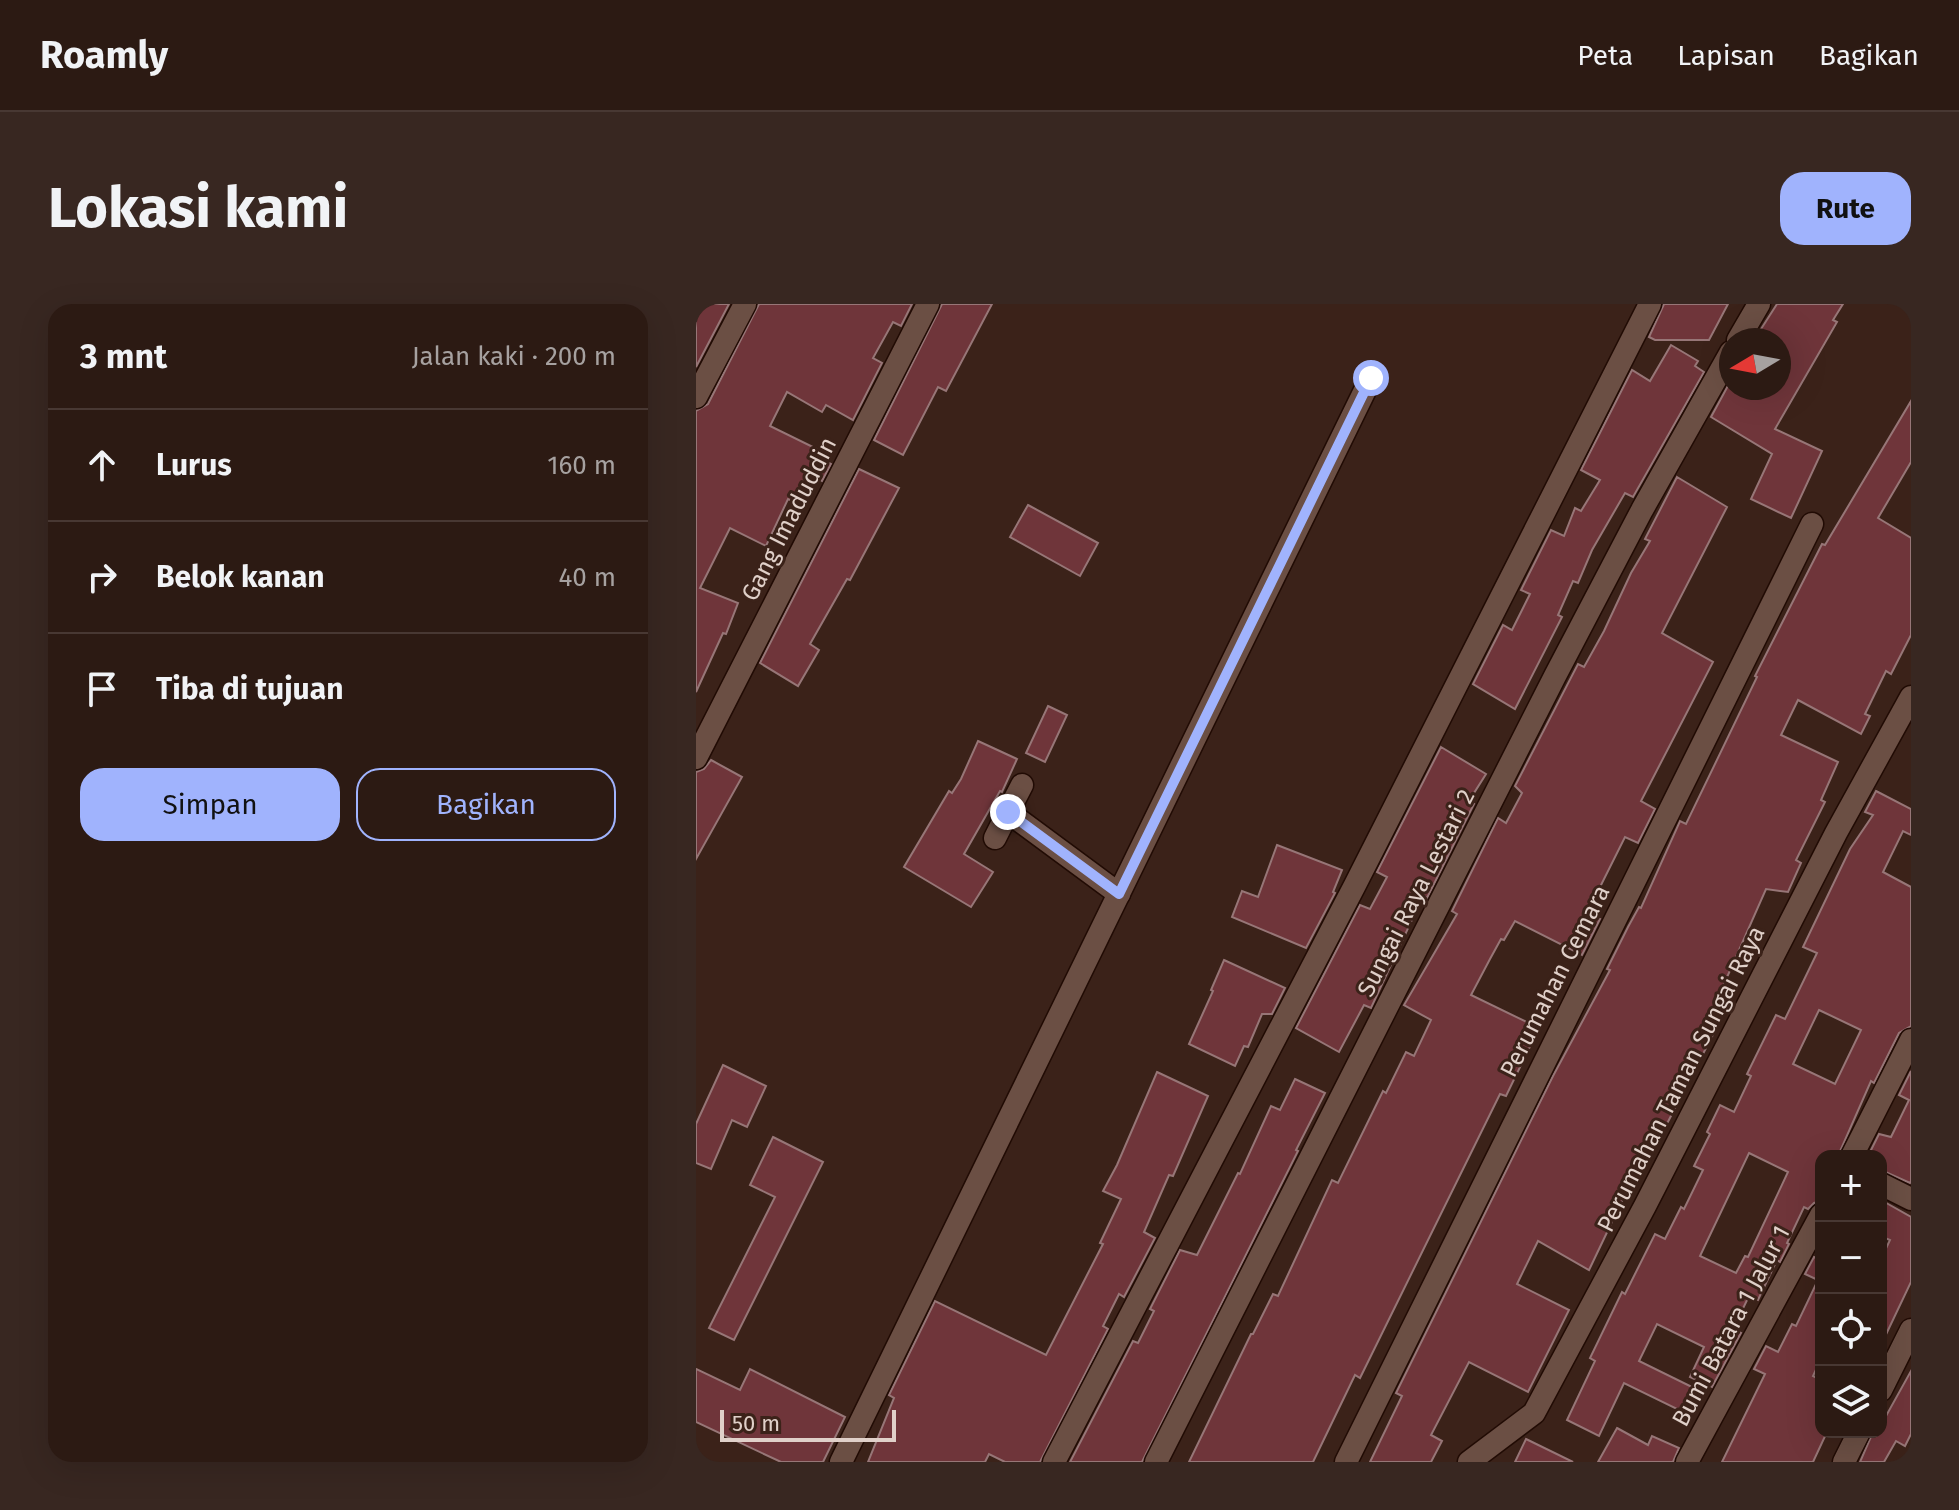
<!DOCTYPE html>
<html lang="id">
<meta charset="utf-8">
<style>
body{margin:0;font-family:"Fira Sans",sans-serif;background:#382721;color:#f1f3f6}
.controls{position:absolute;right:24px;bottom:24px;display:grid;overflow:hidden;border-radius:16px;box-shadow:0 8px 32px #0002}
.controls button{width:72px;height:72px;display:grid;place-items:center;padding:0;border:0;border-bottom:2px solid #483833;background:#2c1a13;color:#f1f3f6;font:40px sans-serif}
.compass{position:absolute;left:1023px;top:24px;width:72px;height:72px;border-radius:50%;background:#2c1a13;box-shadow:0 8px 32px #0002;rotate:260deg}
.scale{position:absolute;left:24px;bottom:20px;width:176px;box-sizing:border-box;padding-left:8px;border:4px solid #e0d0c9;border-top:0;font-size:22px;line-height:28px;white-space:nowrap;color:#e0d0c9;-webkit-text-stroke:6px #3b2219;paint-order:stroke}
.stop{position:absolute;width:24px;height:24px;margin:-18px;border:6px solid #a0b3fd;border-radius:50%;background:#fff}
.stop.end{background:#a0b3fd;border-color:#fff;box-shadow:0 2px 8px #0008}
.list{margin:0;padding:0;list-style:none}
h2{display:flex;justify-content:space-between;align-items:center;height:104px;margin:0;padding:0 32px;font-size:34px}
h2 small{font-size:26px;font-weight:400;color:#a6a1a0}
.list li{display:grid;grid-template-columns:52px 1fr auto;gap:24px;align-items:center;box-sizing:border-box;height:112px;padding:0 32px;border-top:2px solid #483833}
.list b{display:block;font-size:30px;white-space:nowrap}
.list em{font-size:26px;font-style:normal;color:#a6a1a0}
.actions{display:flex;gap:16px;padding:24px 32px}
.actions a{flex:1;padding:18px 0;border:2px solid #a0b3fd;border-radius:24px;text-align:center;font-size:28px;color:#a0b3fd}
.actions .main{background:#a0b3fd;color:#111}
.icon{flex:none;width:44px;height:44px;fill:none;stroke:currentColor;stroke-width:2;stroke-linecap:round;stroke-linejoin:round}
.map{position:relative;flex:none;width:1215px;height:1158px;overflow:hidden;border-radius:24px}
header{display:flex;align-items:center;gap:48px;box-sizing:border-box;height:112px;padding:0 40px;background:#2c1a13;border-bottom:2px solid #483833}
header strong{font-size:38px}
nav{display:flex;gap:44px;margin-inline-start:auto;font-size:28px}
.intro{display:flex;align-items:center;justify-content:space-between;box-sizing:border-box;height:192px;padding:0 48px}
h1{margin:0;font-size:56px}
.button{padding:20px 36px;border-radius:24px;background:#a0b3fd;color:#111;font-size:28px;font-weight:700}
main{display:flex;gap:48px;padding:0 48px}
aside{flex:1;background:#2c1a13;border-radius:24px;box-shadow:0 8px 32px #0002}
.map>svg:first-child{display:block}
</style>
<header>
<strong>Roamly</strong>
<nav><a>Peta</a><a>Lapisan</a><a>Bagikan</a></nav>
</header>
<div class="intro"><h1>Lokasi kami</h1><a class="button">Rute</a></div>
<main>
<aside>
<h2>3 mnt<small>Jalan kaki · 200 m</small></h2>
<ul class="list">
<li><svg class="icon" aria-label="ahead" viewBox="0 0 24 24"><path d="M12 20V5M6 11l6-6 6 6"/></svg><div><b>Lurus</b></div><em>160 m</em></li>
<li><svg class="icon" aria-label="right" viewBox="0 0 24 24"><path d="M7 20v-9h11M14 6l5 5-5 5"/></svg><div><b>Belok kanan</b></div><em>40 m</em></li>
<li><svg class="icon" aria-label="arrive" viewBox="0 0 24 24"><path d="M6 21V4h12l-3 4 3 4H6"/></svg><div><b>Tiba di tujuan</b></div></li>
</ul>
<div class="actions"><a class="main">Simpan</a><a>Bagikan</a></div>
</aside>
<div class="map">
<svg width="1215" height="1158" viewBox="0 0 1215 1158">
<rect width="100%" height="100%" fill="#3b2219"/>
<!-- building -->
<g fill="#6f353a" stroke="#977677" stroke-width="2" fill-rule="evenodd">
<path d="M0,0H33L0,63Z"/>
<path d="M63,0H216L205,22L197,18L177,54L186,59L157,116L130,101L126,108L91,88L74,122L121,145L118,152L135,160L126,177L111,170L98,198L92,195L70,242L34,224L4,284L42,299L30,330L27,329L0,388V107L12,100Z"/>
<path d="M246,0H296L250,87L242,83L207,151L178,136Z"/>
<path d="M968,0H1032L1013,36H959L953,33Z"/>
<path d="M1081,0H1147L1137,16L1141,18L1079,125L1126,147L1095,214L1055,195L1076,150L1015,113L1034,78L1035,84H1083V36H1058Z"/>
<path d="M975,41L1002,57L999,62L1008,68L937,193L929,189L896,246L882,279L877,277L862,311L866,313L819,405L777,380L807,321L816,326L834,290L825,286L855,226L868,232L879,204L885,207L904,176L885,166L936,66L954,77Z"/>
<path d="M1215,97V158L1182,214L1215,234V331L1195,370L1190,367L1169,410L1174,412L1165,430L1102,396L1085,431L1142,458L1125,496L1129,498L1100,556L1105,559L1092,588L1070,585L1028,680L1040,686L961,839L957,838L937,874L893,966L842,937L821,980L873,1006L832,1088L773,1058L735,1131L746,1137L735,1158H674L706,1092L700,1089L857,772L914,666L911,665L932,623L943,603L945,604L984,517L990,520L1061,373L1059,372L1126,240L1129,241Z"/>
<path d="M163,165L203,184L154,276L151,275L114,340L123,346L102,382L64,359Z"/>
<path d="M981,173L1031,203L966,329L1017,358L945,497L959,505L942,539L929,533L891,609L904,615L886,651L819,617L808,636L805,635L794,655L775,691L843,724L810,792L804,790L664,1074L659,1071L617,1158H493L555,1030H557L577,990L582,992L636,876L642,879L687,787L690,789L710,748L718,752L735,716L708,701L761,610L756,607L802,514L810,519L826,489L819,482L882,360L888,363L908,327L935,269L954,237L949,235Z"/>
<path d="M332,201L402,239L384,272L314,233Z"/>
<path d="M352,402L371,411L349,458L330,449Z"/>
<path d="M282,437L321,455L306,488L304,487L268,550L297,568L275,603L208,563L253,487L256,489L265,475Z"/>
<path d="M745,443L790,470L773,497L778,500L731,594L727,592L675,704L668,701L643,748L600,724L664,601L674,605L691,573L681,568Z"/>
<path d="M15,456L46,473L0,555V468L8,465Z"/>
<path d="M1180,487L1215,505V531L1207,527L1187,568L1215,583V722L1203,729L1178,779L1175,777L1142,852H1125V897L1118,899L1112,905L1108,903L1091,939L1093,940L1084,958L1081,956L1062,996L1053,992L1037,1025L1045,1029L1016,1083L994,1073L1008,1043L961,1020L943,1057L996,1083L985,1107L928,1079L903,1132L871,1116L899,1057L894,1054L926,988L929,990L959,930L969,935L985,903L988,905L1007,866L998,862L1014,830L1011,828L1024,801L1038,808L1055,772L1051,770L1080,711L1089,715L1121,649L1107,643L1154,545L1177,511L1169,508ZM1123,706L1165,726L1139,780L1097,760ZM1053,849L1092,868L1052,953L1049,952L1040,969L1004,952Z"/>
<path d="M581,541L646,566L637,588L639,589L610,644L536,613L546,587L562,593Z"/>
<path d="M528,656L589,684L576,710H566L552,743L548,742L539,762L493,740L517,687L515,686Z"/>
<path d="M27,761L70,782L51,823L36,816L15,865L0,859V820Z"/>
<path d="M1215,767V877L1214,879L1185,866V852H1172L1183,830L1195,833L1213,796L1203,791Z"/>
<path d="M461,768L512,792L477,872L473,871L448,928L459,934L428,993L423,990L407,1022L412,1025L344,1158H309L293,1150L289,1158H172L198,1094L193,1091L239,997L350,1051L407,940L404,939L425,895L407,887L421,861Z"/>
<path d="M599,775L629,789L600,846L602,847L446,1158H374L437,1037L442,1039L458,1007L454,1005L484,946L501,951L542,869L544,870L575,802L584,806Z"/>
<path d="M77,833L127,858L38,1036L13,1024L79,893L54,881Z"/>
<path d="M1185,896L1215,913V978L1185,1041V955L1194,936L1187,933L1185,937Z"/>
<path d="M1118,953L1125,956V1055L1117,1072L1125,1076V1128H1131L1117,1158H1026L1069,1070L1058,1065L1070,1042L1082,1048L1096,1020L1100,1022L1122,976L1109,970Z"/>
<path d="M0,1065L44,1086L54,1065L149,1113L127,1158H85L0,1118Z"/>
<path d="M1215,1067V1130L1209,1142L1200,1137L1188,1158H1164L1177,1128H1185V1121Z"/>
<path d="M921,1124L952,1141L956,1132L983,1144L977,1158H902Z"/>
<path d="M830,1135L877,1158H819Z"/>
</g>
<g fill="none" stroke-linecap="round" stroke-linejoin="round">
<!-- minor casing -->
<g stroke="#210b04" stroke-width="25">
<g id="minor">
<path d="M1042,36L1063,0"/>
<path d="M0,93L49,0"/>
<path d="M0,454L232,0"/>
<path d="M312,508L326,481"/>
<path d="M299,534L312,508L423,590"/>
<path d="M1156,852L1215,736"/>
<path d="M1185,880L1215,895"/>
<path d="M1185,1086L1215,1026"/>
<path d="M145,1158L675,74"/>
<path d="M358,1158L659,581L954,0"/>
<path d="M460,1158L859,372L946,206L1035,48"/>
<path d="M650,1158L1116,220"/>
<path d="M773,1158L838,1109L949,902L1140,529L1215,393"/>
<path d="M991,1158L1125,911"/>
<path d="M1148,1158L1163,1128"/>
</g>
</g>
<!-- minor -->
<use href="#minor" stroke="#6b4f44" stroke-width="22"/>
</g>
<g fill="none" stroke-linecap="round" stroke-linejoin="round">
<!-- route -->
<path stroke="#a0b3fd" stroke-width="10" d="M312,508L423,590L675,74"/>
</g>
<g text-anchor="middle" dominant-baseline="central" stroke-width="6" stroke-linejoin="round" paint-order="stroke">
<!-- street labels -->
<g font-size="24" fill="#e0d0c9" stroke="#3b2219">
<text transform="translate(93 215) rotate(-63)">Gang Imaduddin</text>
<text transform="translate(720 589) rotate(-63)">Sungai Raya Lestari 2</text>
<text transform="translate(859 677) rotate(-63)">Perumahan Cemara</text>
<text transform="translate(985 775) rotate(-63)">Perumahan Taman Sungai Raya</text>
<text transform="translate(1035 1022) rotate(-62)">Bumi Batara 1 Jalur 1</text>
</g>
</g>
</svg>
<div class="controls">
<button>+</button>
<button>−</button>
<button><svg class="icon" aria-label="locate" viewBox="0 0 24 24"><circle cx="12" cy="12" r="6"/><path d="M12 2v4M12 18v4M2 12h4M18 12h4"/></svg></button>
<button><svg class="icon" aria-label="layers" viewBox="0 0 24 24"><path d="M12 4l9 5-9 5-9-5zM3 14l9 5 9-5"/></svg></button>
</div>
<svg class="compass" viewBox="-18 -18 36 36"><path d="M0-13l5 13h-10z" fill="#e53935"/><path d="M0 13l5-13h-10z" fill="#a6a1a0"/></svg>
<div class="scale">50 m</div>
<div class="stop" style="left:675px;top:74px"></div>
<div class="stop end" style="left:312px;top:508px"></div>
</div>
</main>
